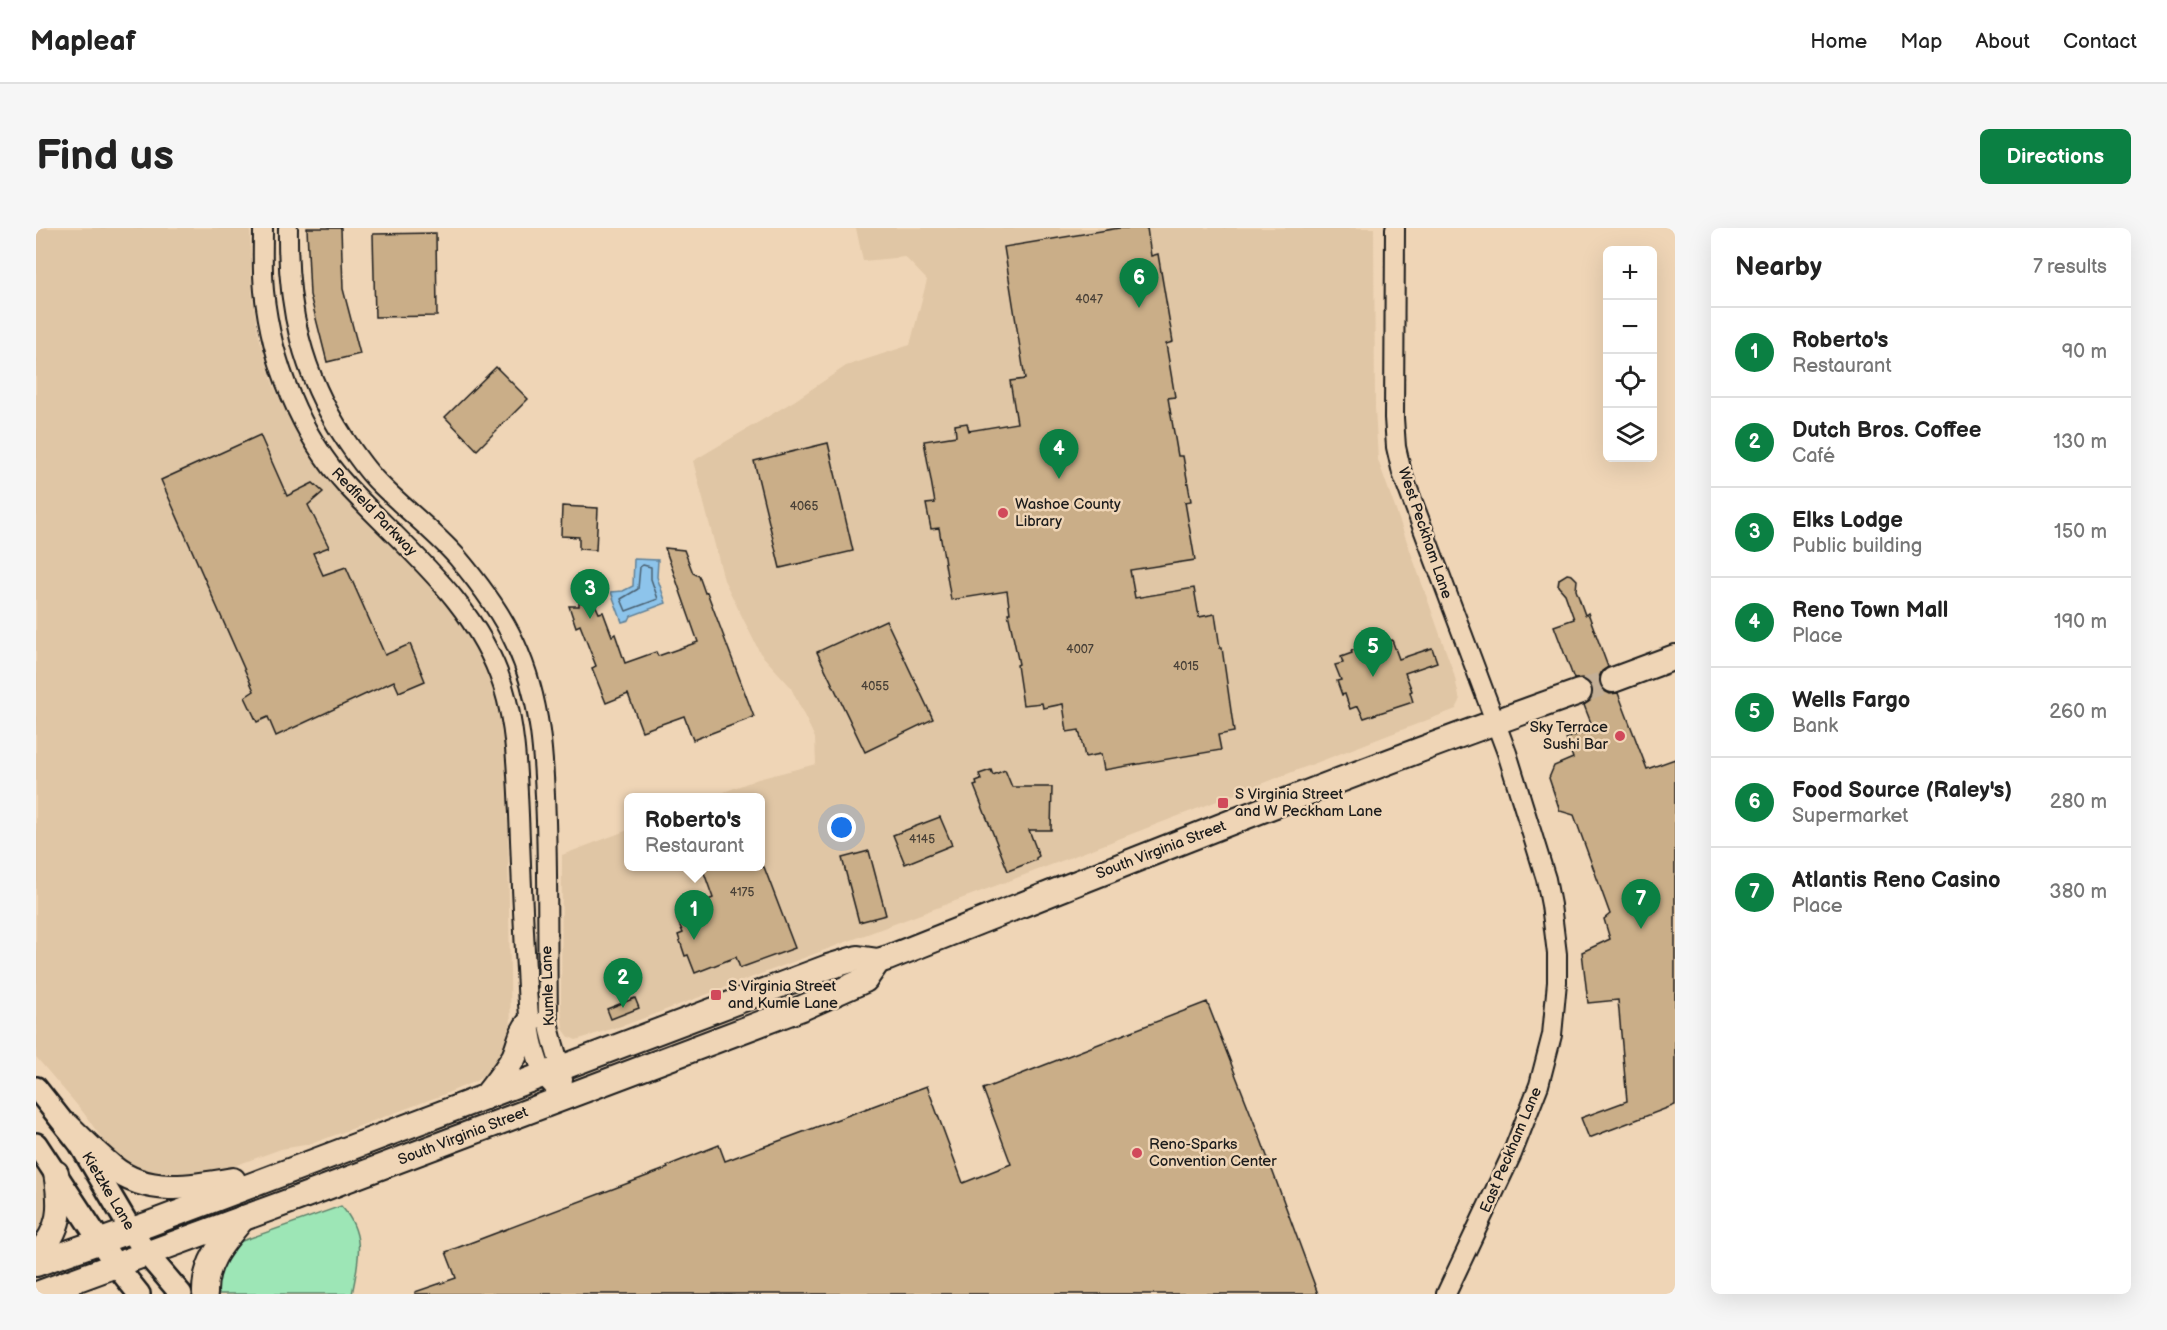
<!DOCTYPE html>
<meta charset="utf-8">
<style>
body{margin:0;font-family:"Balsamiq Sans",sans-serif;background:#f6f6f6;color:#222}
.controls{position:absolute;right:18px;top:18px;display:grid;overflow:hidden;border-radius:9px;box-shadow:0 6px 24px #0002}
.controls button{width:54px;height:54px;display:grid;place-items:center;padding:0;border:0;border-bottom:2px solid #e0e0e0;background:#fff;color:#222;font:30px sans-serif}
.you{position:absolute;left:806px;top:600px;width:21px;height:21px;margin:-15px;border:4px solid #fff;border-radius:50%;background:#1a73e8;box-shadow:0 0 0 9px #1a73e833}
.badge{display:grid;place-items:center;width:39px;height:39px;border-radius:50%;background:#0b8043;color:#fff;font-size:20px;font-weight:700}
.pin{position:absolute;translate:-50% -50px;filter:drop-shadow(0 2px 3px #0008)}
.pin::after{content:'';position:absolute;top:32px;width:21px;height:18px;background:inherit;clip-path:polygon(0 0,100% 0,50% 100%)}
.popup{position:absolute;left:588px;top:565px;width:141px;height:78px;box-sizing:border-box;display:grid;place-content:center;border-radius:9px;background:#fff;filter:drop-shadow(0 2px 4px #0005);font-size:20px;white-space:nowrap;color:#767676}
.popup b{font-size:22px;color:#222}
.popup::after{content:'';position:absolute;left:50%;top:100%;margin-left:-12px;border:12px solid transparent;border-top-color:#fff}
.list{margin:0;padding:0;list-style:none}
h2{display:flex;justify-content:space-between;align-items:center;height:78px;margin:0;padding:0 24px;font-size:26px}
h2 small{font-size:20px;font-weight:400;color:#767676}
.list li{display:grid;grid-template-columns:39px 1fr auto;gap:18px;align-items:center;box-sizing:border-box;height:90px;padding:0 24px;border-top:2px solid #e0e0e0}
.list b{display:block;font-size:22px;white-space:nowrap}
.list p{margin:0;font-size:20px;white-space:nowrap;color:#767676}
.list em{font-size:20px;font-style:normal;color:#767676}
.icon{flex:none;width:33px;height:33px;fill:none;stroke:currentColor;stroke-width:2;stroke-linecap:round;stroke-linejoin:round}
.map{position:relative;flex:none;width:1639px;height:1066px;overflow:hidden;border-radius:9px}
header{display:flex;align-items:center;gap:36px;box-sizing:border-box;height:84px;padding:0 30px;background:#fff;border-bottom:2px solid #e0e0e0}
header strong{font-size:28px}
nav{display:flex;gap:33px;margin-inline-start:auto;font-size:21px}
.intro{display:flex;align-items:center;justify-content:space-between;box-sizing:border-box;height:144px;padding:0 36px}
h1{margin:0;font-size:42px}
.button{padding:15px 27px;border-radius:9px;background:#0b8043;color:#fff;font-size:21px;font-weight:700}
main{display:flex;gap:36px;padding:0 36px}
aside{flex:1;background:#fff;border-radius:9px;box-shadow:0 6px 24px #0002}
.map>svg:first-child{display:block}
</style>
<header>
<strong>Mapleaf</strong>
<nav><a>Home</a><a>Map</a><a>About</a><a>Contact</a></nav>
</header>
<div class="intro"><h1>Find us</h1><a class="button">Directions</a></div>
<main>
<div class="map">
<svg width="1639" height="1066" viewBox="0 0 1639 1066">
<rect width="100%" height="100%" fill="#efd5b6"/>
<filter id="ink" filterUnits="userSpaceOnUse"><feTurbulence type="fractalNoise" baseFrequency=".0167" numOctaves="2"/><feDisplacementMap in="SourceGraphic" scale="12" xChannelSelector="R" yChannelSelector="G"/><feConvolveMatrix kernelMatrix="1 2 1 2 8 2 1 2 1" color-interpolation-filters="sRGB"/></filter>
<g filter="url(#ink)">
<!-- built -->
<g fill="#e0c6a5">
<path d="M0,0H214L216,63L222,105L237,156L246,176L278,233L308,270L401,361L423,389L443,425L456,456L465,490L471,551L475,809L459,839L440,853L404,868L275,916L245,921L184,943L153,949L127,947L95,939L74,922L47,884L0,829Z"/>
<path d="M820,0H1338L1339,180L1342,232L1418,446L1424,473L1420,481L1007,640L592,796L540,812L533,809L527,801L525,780L526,627L592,602V638H724V570L675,569L722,551L780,536L779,510L754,458L724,425L688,352L657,233L758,173L810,138L874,117L891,52L869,29L827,33Z"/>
<path d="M0,940L7,950L14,970L13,994L0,1014Z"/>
</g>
<!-- green -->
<path fill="#9de6b6" stroke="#5c8169" stroke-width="1.5" d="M305,978C330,1005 323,1032 316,1066H183C177,1046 190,1025 206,1013Z"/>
<!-- water -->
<path fill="#8dc4eb" stroke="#608198" stroke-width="1.5" d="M598,331L622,332L621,349L630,375L595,388L593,392L586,394L575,364L587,363L597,358Z"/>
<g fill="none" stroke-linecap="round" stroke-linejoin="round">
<!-- shore -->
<path stroke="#495f6f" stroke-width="1.5" d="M607,337L615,339V351L622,371L590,383L585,371L602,361L604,339Z"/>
</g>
<!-- building -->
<g fill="#caae88" stroke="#1c1c1c" stroke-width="1.5">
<path d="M271,0H305L307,61L324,126L291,134L274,67Z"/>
<path d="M1083,0H1111L1115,28L1122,26L1137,114L1130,116L1139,169L1132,170L1142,228H1147L1155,273L1149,274L1159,332L1094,342L1099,370L1158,360L1163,389L1179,386L1184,420H1186L1198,504L1182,507L1185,522L1068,542L1065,526L1049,529L1043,502L1031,504L1027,476L1007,480L1006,475L987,477L981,437L983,436L972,385H974L971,363L915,372L903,300L895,301L890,276L899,275L888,213L920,208L919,197L931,195L933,203L981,195L974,153L989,151L968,19Z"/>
<path d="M400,5L401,88L339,89L337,6Z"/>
<path d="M460,139L492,171L441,222L409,189Z"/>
<path d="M224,207L251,268L277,255L287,264L272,277L293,319L277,325L287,347L310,339L349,427L374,416L389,453L363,464L358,453L240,508L232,489L221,494L209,469L218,463L125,252Z"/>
<path d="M792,215L817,323L744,340L718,233Z"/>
<path d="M526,278L562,280L560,322L543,321V309L525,308Z"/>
<path d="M629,320L648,322L657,345L663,348L669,365L671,364L718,489L657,512L648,488L606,503L592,466L570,475L556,440L560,438L544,397L540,399L533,378H543V374H558L563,385L567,384L576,408L579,406L589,435L620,424L622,428L662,414Z"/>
<path d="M1531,346L1536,347L1541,352L1540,362L1549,387L1552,385L1572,439L1566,443L1563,449L1564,457L1568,463L1574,466L1582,465L1611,541L1639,531V877L1553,910L1545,890L1591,873L1582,772L1552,775L1546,724L1574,711L1568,691L1574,686L1538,587L1524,583L1513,550L1518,538L1537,530L1530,511L1557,500L1548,477L1554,473L1557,467L1556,459L1553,454L1546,450L1538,451L1518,398L1538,391L1529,366L1522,358L1523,351Z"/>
<path d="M850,392L897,491L829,524L781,424Z"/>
<path d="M1356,412L1363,431L1396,420L1401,434L1369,445L1376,463L1374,464L1377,474L1328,490L1322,478L1314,481L1309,466L1306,467L1301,453L1305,452L1299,437L1307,435L1305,429L1316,425L1315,423L1331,418L1332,421Z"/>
<path d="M955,542L957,547L969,542L976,559H1016L1015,602H993L1003,628L1000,630V632L972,643L938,558L941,557L940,554L945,552L943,546Z"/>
<path d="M904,589L916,617L869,636L857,607Z"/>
<path d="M833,623L850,687L823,694L806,630Z"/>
<path d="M666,639H728L759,720L704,740L700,729L659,745L652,727L649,728L642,707L647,705L641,691L652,687L649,681L677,670Z"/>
<path d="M599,770L603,780L575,791L571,781Z"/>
<path d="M1171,774L1225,912L1282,1066H379V1064L420,1050L410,1024L632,940L631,938L683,917L689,933L891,858L927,955L975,936L947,861Z"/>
</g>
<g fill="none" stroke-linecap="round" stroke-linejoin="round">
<!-- primary-tunnel -->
<path stroke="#c5b097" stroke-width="24" stroke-dasharray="24 12" stroke-linecap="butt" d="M1543,464L1577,452"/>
<!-- tertiary casing -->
<g stroke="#1c1c1c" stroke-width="22">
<g id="tertiary">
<path d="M227,0C227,21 226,42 228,63C235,132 264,207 312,259C370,321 440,374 467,458C480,500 481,543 483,587C485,638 487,689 490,741C492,776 492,812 507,845C512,855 521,862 529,869"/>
<path d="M252,0C251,78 265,145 309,211C320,227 331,244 345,257C370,282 398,303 421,329C443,355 465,384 479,415C506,473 508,531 510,593C512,659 511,726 512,792C515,813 524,832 527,852"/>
<path d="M1359,0L1358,190L1360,219L1366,245L1471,525L1510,651L1515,677L1521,726V754L1516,807L1503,857L1476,926L1410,1066"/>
</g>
</g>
<!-- secondary casing -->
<g stroke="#1c1c1c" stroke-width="26">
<g id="secondary">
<path d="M0,860L44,916L95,1002L110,1025L145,1066"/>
<path d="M0,916L79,1036L103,1066"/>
</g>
</g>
<!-- primary casing -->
<g stroke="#1c1c1c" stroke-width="28">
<g id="primary">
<path d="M1577,452L1639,429"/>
<path d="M449,869C459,856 470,843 478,829C484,816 484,805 494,794"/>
<path d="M32,898C46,912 61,927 76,939C111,968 157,959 197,952"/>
<path d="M0,1028C26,1001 26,980 20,945"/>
<path d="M0,1036L113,996L792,739L822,730L842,733L852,730C1081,639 1311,546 1543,464"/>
<path d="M1,1066L257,972L766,780L829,752L842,733"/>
<path d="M169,1066C168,1034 187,1014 207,990"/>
</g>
</g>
<!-- tertiary -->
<use href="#tertiary" stroke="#efd5b6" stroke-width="18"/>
<!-- secondary -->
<use href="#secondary" stroke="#efd5b6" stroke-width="21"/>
<!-- primary -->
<use href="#primary" stroke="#efd5b6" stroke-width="24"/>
</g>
</g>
<!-- markers -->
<g fill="#d1495b" stroke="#efd5b6" stroke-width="2">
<circle cx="967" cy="285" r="6"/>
<circle cx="1584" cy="508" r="6"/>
<rect x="1181" y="569" width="12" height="12" rx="3"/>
<rect x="674" y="761" width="12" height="12" rx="3"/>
<circle cx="1101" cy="925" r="6"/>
</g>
<g text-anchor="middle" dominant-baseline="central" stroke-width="5" stroke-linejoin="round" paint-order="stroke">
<!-- number labels -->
<g font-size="12" fill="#484037">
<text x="1053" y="71">4047</text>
<text x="768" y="278">4065</text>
<text x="1044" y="421">4007</text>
<text x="1150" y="438">4015</text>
<text x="839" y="458">4055</text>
<text x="886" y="611">4145</text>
<text x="706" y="664">4175</text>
</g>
<!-- poi labels -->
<g font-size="15" fill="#1c1c1c" stroke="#efd5b6" text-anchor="start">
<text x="979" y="276">Washoe County<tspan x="979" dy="17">Library</tspan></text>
<text x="1572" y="499" text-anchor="end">Sky Terrace<tspan x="1572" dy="17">Sushi Bar</tspan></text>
<text x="1199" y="566">S Virginia Street<tspan x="1199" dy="17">and W Peckham Lane</tspan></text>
<text x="692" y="758">S Virginia Street<tspan x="692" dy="17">and Kumle Lane</tspan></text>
<text x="1113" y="916">Reno-Sparks<tspan x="1113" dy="17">Convention Center</tspan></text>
</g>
<!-- street labels -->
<g font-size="15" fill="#1c1c1c" stroke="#efd5b6">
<text transform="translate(338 284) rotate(46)">Redfield Parkway</text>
<text transform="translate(1389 305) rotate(71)">West Peckham Lane</text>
<text transform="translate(1125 622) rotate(-21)">South Virginia Street</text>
<text transform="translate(512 758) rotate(-92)">Kumle Lane</text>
<text transform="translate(427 908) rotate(-21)">South Virginia Street</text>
<text transform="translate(1475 922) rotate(-67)">East Peckham Lane</text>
<text transform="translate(72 963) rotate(59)">Kietzke Lane</text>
</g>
</g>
</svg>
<div class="controls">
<button>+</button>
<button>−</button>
<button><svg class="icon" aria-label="locate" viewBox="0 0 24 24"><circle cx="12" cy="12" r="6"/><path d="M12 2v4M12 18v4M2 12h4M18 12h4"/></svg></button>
<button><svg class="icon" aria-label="layers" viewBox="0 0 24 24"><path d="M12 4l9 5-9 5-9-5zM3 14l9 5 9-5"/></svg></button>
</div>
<div class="you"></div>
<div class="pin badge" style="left:658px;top:712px">1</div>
<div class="popup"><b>Roberto's</b>Restaurant</div>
<div class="pin badge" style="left:587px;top:780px">2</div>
<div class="pin badge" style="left:554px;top:391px">3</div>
<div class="pin badge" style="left:1023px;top:251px">4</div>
<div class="pin badge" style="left:1337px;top:449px">5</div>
<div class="pin badge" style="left:1103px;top:80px">6</div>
<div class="pin badge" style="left:1605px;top:701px">7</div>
</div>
<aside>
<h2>Nearby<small>7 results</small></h2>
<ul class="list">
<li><span class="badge">1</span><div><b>Roberto's</b><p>Restaurant</p></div><em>90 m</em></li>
<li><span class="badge">2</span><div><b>Dutch Bros. Coffee</b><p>Café</p></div><em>130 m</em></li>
<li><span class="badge">3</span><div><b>Elks Lodge</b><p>Public building</p></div><em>150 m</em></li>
<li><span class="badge">4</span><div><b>Reno Town Mall</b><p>Place</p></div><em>190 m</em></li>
<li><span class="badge">5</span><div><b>Wells Fargo</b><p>Bank</p></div><em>260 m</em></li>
<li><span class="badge">6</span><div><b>Food Source (Raley's)</b><p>Supermarket</p></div><em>280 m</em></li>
<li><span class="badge">7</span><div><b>Atlantis Reno Casino</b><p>Place</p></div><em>380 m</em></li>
</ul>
</aside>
</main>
